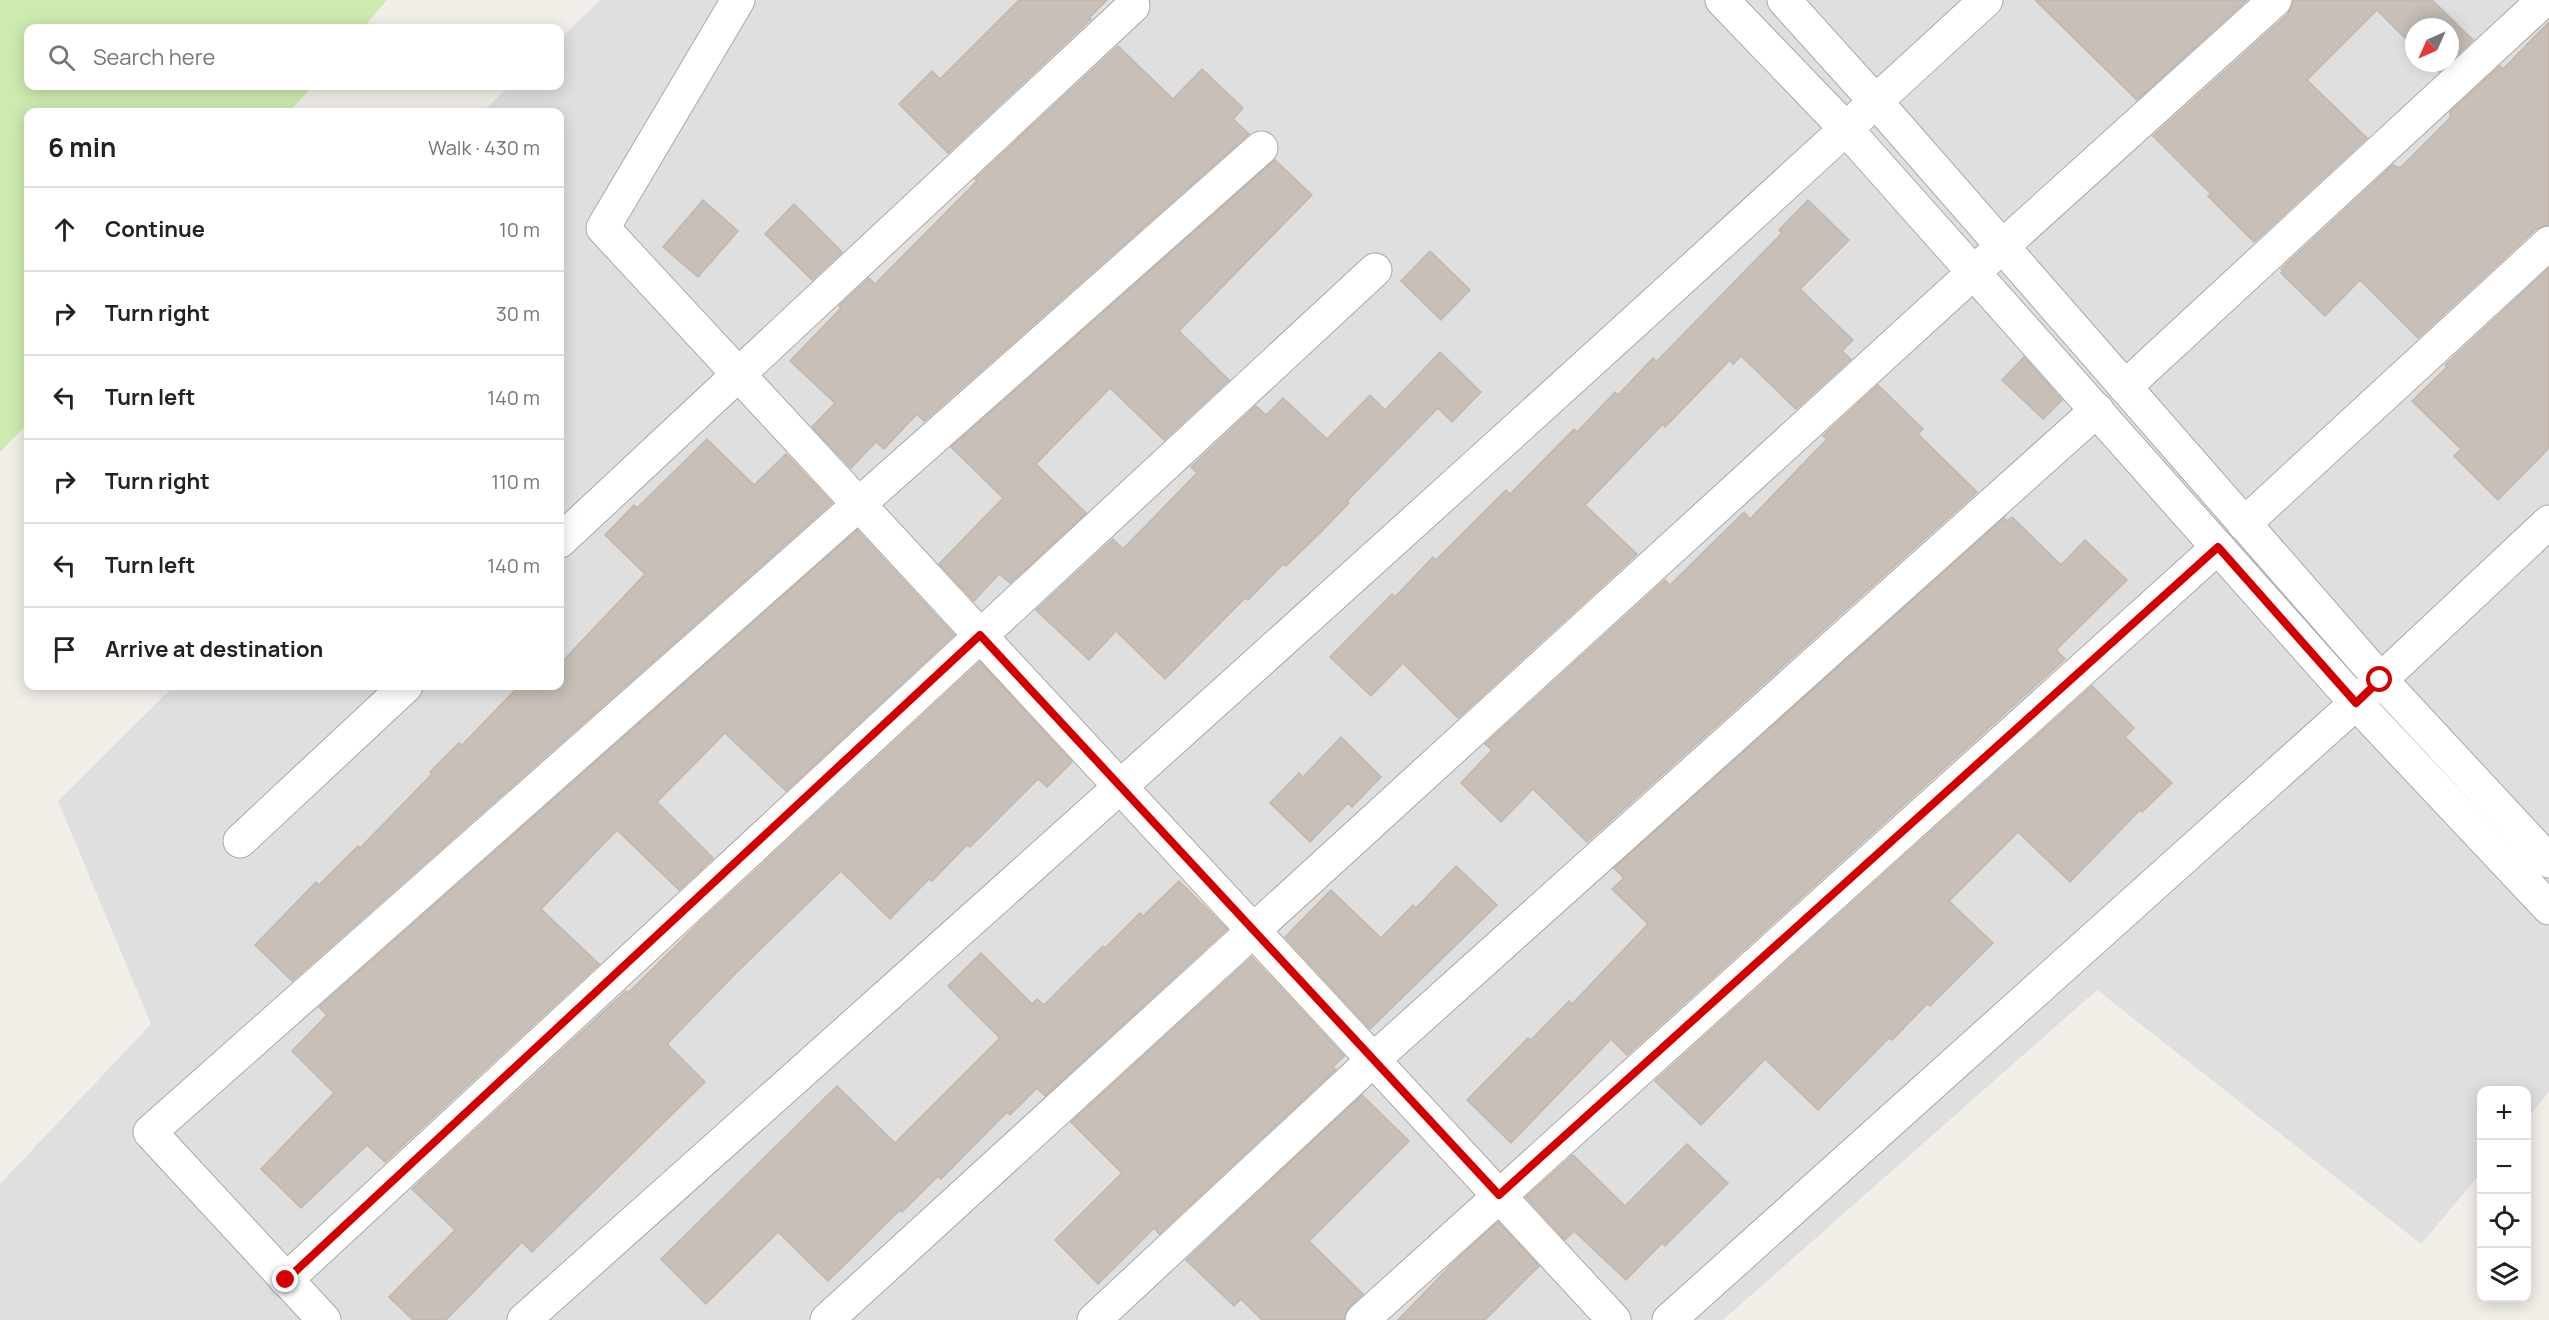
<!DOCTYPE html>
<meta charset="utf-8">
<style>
body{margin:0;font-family:Manrope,sans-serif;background:#f6f6f6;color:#222}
.controls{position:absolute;right:18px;bottom:18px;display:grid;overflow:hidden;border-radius:12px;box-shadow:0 3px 15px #0003}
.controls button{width:54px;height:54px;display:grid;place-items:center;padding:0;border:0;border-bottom:2px solid #e0e0e0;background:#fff;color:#222;font:30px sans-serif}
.compass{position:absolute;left:2405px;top:18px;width:54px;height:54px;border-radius:50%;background:#fff;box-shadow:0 3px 15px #0003;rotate:225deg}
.stop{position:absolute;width:18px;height:18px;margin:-14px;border:4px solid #d40000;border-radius:50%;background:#fff}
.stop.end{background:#d40000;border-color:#fff;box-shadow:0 2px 6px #0008}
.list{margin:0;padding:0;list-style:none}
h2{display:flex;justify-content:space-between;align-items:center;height:78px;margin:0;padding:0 24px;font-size:26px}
h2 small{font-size:20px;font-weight:400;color:#767676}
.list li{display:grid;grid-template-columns:39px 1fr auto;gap:18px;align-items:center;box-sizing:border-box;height:84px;padding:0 24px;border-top:2px solid #e0e0e0}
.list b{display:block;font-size:22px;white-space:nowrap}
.list em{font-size:20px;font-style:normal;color:#767676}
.icon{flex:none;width:33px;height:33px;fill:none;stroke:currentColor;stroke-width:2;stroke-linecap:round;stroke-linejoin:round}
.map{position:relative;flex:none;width:2549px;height:1320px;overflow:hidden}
.search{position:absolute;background:#fff;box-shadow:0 3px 15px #0003;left:24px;top:24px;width:540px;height:66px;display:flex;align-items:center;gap:15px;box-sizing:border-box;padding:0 21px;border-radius:12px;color:#767676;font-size:22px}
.panel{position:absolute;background:#fff;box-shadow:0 3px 15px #0003;left:24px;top:108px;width:540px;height:582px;border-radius:12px}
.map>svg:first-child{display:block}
</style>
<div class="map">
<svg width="2549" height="1320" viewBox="0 0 2549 1320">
<rect width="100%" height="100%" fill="#f2efe9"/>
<!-- residential -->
<path fill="#e0dfdf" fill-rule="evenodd" d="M600,0H2549V1092L2527,1119L2526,1090H2482L2481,1173L2421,1244L2097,990L1723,1320H0V1184L151,1024L58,801L174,686H560V112H482L510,86H560V39ZM2414,27H2450V63H2414Z"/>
<!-- grass -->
<path fill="#cdebb0" d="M0,0H387L363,28H28V86H313L289,112H28V423L0,452Z"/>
<!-- building -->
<g fill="#c7bfb8" stroke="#c4b6ab" stroke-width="1.5">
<path d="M1019,0H1107L1089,18L1091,19L948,153L899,104L932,71L940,79Z"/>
<path d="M2035,0H2247L2137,100Z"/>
<path d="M2293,0H2432L2473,40L2450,61V27H2414V47L2377,10L2307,80L2367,138L2254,242L2208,196L2211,194L2153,136L2288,14Z"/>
<path d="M2549,22V225L2536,229L2418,338L2360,280L2325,316L2281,273L2283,271L2281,269L2393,165L2400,168L2450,118V112L2500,66L2503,69Z"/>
<path d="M1118,46L1173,99L1202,69L1243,108L1233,119L1249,134L924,421L918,415L915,416L884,449L876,442L851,468L812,427L835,403L790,361L841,308L839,306L869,278L875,284L977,181L975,179Z"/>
<path d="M2430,63H2448L2439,72Z"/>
<path d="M1275,160L1312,195L1179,331L1229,380L1164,440L1110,388L1036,464L1086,513L1010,583L999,574L974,601L939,564L1003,498L951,447Z"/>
<path d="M703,200L738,231L698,277L663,247Z"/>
<path d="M1808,200L1849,240L1800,289L1853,340L1842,351L1851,359L1796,409L1741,356L1733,364L1730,360L1665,427L1663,424L1585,505L1637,554L1458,718L1403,663L1371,696L1330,657L1392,594L1395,597L1433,557L1436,560L1506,490L1510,494L1574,429L1577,432L1615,392L1618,395L1653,358L1657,361L1782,233L1779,230Z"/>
<path d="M794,204L842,252L812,280L765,234Z"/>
<path d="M1430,251L1470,290L1441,320L1401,281Z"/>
<path d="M2549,268V448L2498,500L2454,456L2461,449L2412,401L2447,367L2445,365Z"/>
<path d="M1440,352L1481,392L1452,422L1438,408L1347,501L1349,503L1320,533L1286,566L1283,564L1248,600L1245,598L1165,679L1116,631L1089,660L1036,610L1113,539L1123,549L1197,473L1191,467L1256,406L1266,415L1283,398L1327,439L1370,395L1385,410Z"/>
<path d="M2024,357L2062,400L2043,419L2002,380Z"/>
<path d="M1878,385L1923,429L1918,434L1977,492L1587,842L1533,789L1501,822L1461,783L1492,750L1485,744L1665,580L1670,585L1744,512L1750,519L1827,439L1823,436Z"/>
<path d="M707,439L754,485L786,454L832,503L292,981L255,945L316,882L319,885L358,846L360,848L432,774L430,772L459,743L462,745L519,686H560V664L645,574L605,535L634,505L637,508Z"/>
<path d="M2012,517L2061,565L2085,540L2127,580L2056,650L2065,659L1627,1055L1611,1039L1511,1143L1467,1100L1528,1038L1531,1040L1569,1001L1572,1004L1648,924L1612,889L1624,878L1614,868L2004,518L2007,521Z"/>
<path d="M857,530L954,635L786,791L725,733L657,802L713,858L679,890L617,830L541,909L599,964L385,1162L367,1145L301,1208L261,1169L334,1093L292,1051L327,1015L319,1007Z"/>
<path d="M980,662L1072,762L1047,787L1038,779L970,847L967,845L932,881L929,879L890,919L841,871L736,973L667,1044L705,1082L532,1252L522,1242L446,1320H413L389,1297L455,1230L412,1189L626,991L628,993L702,920Z"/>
<path d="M2092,686L2134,728L2125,737L2172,783L2142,812L2140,810L2070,882L2018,832L1949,901L1993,943L1930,1006L1927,1004L1892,1040L1889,1038L1818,1110L1765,1059L1701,1125L1655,1081Z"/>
<path d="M1341,737L1381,777L1352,807L1348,803L1310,842L1270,803L1299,773L1303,777Z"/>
<path d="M1456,866L1497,905L1370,1029L1285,937L1331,890L1381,938L1413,905L1416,908Z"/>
<path d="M1179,881L1227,929L1045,1096L1037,1088L1010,1115L1007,1112L941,1179L938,1176L902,1212L900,1210L828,1281L778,1232L706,1304L661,1259L837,1086L895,1143L1000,1038L948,986L981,953L1032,1004L1037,999L1044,1005L1103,946L1105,948L1140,913L1143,916Z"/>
<path d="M1252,957L1344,1056L1333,1067L1336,1069L1159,1234L1154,1228L1098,1284L1055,1240L1122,1173L1071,1122Z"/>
<path d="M1362,1095L1409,1141L1309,1241L1363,1294L1349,1307L1344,1320H1262L1241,1299L1234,1306L1186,1260Z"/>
<path d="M1687,1144L1728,1183L1665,1246L1662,1243L1626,1280L1574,1231L1565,1240L1526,1197L1573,1155L1625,1206Z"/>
<path d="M1498,1222L1539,1266L1485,1320H1398L1456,1260Z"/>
</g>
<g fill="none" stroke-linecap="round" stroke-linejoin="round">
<!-- minor casing -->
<g stroke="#a9a9a9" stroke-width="35">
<g id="minor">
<path d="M738,0L603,228L1614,1320"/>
<path d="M1722,0L1847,130L2356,703L2549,908"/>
<path d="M1784,0L1893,121L2381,680L2549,861"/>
<path d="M2125,387L2544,0"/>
<path d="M2244,524L2549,243"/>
<path d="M560,541L1133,6"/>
<path d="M240,841L406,686"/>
<path d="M286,1280L1375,270"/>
<path d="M324,1320L150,1132L1261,148"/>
<path d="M524,1320C1014,883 1503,445 1986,0"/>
<path d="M827,1320L1974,272L2275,0"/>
<path d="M1094,1320L1373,1060L2097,410"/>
<path d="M1362,1320L2218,547"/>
<path d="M1669,1320L2356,703L2549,522"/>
</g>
</g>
<!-- minor -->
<use href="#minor" stroke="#fff" stroke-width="33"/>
</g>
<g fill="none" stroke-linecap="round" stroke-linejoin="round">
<!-- route -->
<path stroke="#d40000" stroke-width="8" d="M286,1280L980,635L1499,1195L2218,547L2356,703L2380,680"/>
</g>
</svg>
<div class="controls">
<button>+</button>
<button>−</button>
<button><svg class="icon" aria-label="locate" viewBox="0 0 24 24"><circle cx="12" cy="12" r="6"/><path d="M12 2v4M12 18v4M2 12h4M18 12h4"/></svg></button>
<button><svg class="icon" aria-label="layers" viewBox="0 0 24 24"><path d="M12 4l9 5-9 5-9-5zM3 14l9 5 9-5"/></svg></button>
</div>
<svg class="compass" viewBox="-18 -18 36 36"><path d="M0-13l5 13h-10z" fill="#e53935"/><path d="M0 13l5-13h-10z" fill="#767676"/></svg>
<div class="stop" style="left:2380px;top:680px"></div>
<div class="stop end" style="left:286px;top:1280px"></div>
<div class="search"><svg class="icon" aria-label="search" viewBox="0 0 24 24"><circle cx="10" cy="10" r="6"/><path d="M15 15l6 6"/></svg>Search here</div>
<section class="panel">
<h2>6 min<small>Walk · 430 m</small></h2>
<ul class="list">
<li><svg class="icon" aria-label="ahead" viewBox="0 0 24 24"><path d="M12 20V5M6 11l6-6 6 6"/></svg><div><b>Continue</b></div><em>10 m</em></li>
<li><svg class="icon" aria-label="right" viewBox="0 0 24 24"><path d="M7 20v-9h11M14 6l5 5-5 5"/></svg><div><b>Turn right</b></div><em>30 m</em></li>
<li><svg class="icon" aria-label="left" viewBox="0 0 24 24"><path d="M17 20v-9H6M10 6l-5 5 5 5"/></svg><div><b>Turn left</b></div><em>140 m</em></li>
<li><svg class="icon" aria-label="right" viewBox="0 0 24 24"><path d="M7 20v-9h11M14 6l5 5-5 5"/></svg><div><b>Turn right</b></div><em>110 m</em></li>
<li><svg class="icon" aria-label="left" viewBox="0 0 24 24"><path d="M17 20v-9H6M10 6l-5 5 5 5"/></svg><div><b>Turn left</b></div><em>140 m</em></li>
<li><svg class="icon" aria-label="arrive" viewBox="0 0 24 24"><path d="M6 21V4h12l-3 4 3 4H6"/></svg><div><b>Arrive at destination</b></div></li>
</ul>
</section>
</div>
